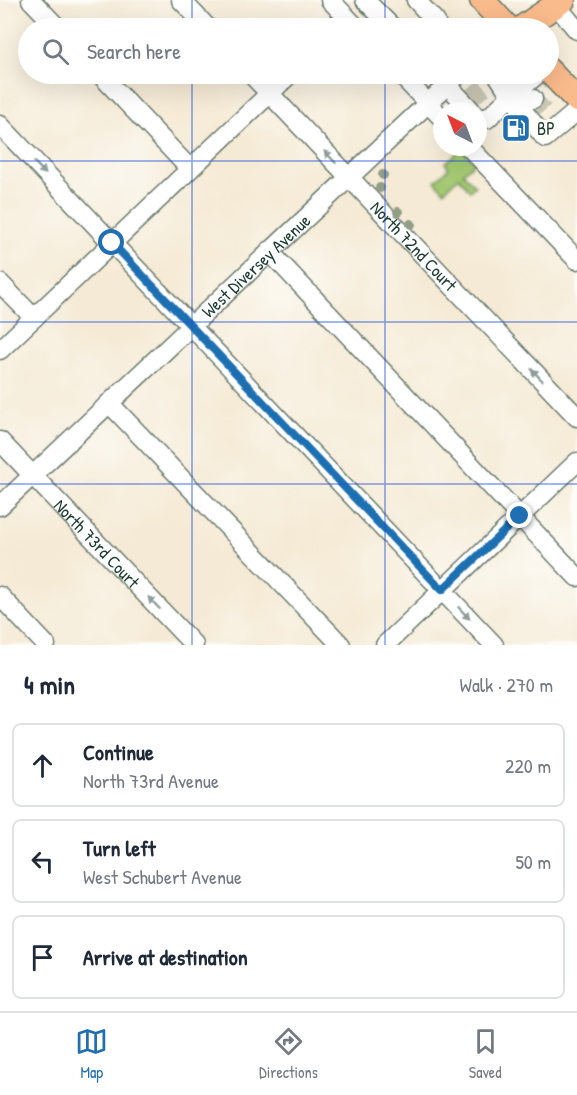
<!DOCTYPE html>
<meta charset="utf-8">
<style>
body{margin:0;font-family:"Patrick Hand",sans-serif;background:#f6f6f7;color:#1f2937}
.compass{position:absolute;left:433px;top:102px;width:54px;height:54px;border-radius:50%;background:#fff;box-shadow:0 6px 24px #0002;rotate:318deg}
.stop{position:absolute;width:18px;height:18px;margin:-14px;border:4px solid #1f6fb2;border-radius:50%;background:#fff}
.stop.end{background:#1f6fb2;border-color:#fff;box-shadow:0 2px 6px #0008}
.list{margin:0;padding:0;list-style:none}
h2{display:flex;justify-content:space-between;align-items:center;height:78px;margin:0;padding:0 24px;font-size:26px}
h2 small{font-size:20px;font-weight:400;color:#747a83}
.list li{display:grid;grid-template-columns:39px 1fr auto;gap:18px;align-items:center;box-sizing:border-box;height:84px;margin:0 12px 12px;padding:0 12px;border:2px solid #e0e1e3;border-radius:9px}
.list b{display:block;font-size:22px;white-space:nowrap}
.list p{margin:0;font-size:20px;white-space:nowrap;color:#747a83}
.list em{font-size:20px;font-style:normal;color:#747a83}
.icon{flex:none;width:33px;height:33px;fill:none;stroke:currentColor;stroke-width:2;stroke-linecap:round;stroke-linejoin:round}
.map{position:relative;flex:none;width:577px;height:645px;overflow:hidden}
.search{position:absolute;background:#fff;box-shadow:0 6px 24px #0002;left:18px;right:18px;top:18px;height:66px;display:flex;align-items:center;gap:15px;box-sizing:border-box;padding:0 21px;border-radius:33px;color:#747a83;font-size:22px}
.sheet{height:366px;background:#fff}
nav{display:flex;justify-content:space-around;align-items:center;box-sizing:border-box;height:84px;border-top:2px solid #e0e1e3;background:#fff;font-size:16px;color:#747a83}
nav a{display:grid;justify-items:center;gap:3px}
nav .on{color:#1f6fb2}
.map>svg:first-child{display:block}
</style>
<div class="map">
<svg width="577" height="645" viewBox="0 0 577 645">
<rect width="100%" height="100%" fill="#fdfcf7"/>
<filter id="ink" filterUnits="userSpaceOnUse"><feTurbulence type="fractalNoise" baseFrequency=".0167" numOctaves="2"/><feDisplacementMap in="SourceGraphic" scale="12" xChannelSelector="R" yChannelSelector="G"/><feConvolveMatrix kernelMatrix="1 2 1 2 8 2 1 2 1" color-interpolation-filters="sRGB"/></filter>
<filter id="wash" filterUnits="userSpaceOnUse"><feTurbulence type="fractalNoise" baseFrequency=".008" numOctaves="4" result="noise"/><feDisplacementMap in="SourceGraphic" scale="24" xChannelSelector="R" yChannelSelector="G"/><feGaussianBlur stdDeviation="1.35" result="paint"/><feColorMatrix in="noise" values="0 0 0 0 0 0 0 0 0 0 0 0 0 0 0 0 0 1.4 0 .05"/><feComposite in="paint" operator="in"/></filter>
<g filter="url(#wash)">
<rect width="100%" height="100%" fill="#f5ead5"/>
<!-- green -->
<path fill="#a3c872" stroke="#618253" stroke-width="1.5" d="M462,149L475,162L463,173L475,186L470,191L459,177L444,191L435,181L449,168L445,163Z"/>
</g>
<g filter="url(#ink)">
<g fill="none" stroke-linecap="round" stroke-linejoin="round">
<!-- minor-tunnel -->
<g stroke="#cac7b5" stroke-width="18" stroke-dasharray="18 9" stroke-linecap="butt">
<path d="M470,98L486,86"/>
<path d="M533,99L544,111"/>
</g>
<!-- minor casing -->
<g stroke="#6a7a6c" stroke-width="21">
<g id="minor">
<path d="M31,0L58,28"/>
<path d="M181,0L208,28"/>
<path d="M330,0L357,28"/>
<path d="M365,0L393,28"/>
<path d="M416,0L436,22L429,28"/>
<path d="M556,5L577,30"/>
<path d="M100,74L190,169"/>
<path id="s1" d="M251,74L577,417"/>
<path d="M400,74L442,118"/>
<path d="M437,74L472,111"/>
<path d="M497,74L511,96"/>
<path d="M511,96L538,74"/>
<path d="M511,96L533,99"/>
<path d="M478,117L487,119L511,96L545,138L577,111"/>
<path d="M0,125L494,645"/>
<path d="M469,147L577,260"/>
<path d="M269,251L577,577"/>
<path d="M0,283L34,318"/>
<path d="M0,350L290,74"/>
<path d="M109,403L341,645"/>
<path id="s2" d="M0,441L194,645"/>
<path id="s3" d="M0,506L459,74"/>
<path d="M0,596L46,645"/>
<path d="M385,645L577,462"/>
</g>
</g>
<!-- major casing -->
<g stroke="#6a7a6c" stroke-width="27">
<g id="major">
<path d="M482,0L508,28"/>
<path d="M522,28L563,0"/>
<path d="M548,70L577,100"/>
</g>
</g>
<!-- minor -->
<use href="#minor" stroke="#fff" stroke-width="18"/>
<!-- major -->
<use href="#major" stroke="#fabb8c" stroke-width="24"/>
</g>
<!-- trees -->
<g fill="#919e85">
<circle cx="383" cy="175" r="5"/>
<circle cx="380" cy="188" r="5"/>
<circle cx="398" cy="212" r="5"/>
<circle cx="411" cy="224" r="5"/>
</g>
<!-- one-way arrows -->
<defs><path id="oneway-solid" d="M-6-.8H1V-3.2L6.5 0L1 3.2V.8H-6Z" transform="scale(1.5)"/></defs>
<g fill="#8f9e9a">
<use href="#oneway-solid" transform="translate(330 157) rotate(-134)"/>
<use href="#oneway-solid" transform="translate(40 168) rotate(46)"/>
<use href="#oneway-solid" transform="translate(537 375) rotate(-133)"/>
<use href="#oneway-solid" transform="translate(154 603) rotate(-134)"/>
<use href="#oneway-solid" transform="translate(464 613) rotate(46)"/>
</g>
</g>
<g fill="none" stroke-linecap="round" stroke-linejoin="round" filter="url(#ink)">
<!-- route -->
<path stroke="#1f6fb2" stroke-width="8" d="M112,243L442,590L520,516"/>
</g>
<!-- grid -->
<path fill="none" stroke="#1d4ed8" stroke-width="1.5" stroke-opacity="0.55" d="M192,0V28M385,0V28M192,74V645M385,74V645M0,161H577M0,322H577M0,484H577"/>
<!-- icons -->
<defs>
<g id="fuel-square" transform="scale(1.5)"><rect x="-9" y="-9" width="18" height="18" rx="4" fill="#1f6fb2" stroke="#fdfcf7"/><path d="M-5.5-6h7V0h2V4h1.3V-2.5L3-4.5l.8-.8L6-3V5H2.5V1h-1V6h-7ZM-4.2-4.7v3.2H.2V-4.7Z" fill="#fff"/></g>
</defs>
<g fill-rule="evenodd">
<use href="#fuel-square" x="516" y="128"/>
</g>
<g text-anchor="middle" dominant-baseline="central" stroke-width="6" stroke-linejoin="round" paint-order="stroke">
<!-- poi labels -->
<g font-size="18" fill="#1f3d34" stroke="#fdfcf7" text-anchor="start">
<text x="537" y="128">BP</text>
</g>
<!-- street labels -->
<g font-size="18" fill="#1f3d34" stroke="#fdfcf7">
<text stroke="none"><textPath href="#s1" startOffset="237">North 72nd Court</textPath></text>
<text stroke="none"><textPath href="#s3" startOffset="351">West Diversey Avenue</textPath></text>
<text stroke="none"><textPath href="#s2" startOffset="141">North 73rd Court</textPath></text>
</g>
</g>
</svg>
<svg class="compass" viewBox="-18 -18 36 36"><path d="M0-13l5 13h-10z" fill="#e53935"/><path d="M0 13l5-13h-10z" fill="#747a83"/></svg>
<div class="stop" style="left:112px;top:243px"></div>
<div class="stop end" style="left:520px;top:516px"></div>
<div class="search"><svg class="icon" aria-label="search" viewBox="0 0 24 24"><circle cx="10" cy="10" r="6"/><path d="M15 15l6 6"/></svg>Search here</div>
</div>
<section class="sheet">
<h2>4 min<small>Walk · 270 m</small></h2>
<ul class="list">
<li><svg class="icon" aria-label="ahead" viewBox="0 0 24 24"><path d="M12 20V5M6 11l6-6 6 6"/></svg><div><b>Continue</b><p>North 73rd Avenue</p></div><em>220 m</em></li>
<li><svg class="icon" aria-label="left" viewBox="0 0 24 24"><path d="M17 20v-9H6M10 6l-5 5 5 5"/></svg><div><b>Turn left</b><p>West Schubert Avenue</p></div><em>50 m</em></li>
<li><svg class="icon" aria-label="arrive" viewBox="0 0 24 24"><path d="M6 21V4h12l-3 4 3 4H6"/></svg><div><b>Arrive at destination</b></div></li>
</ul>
</section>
<nav>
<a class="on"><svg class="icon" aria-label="map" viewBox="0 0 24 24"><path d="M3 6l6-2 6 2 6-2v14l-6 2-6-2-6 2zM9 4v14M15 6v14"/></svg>Map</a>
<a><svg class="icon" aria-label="directions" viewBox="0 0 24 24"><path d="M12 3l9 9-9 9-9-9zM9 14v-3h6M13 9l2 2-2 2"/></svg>Directions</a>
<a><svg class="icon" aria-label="saved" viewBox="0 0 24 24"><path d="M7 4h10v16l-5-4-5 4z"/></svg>Saved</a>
</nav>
